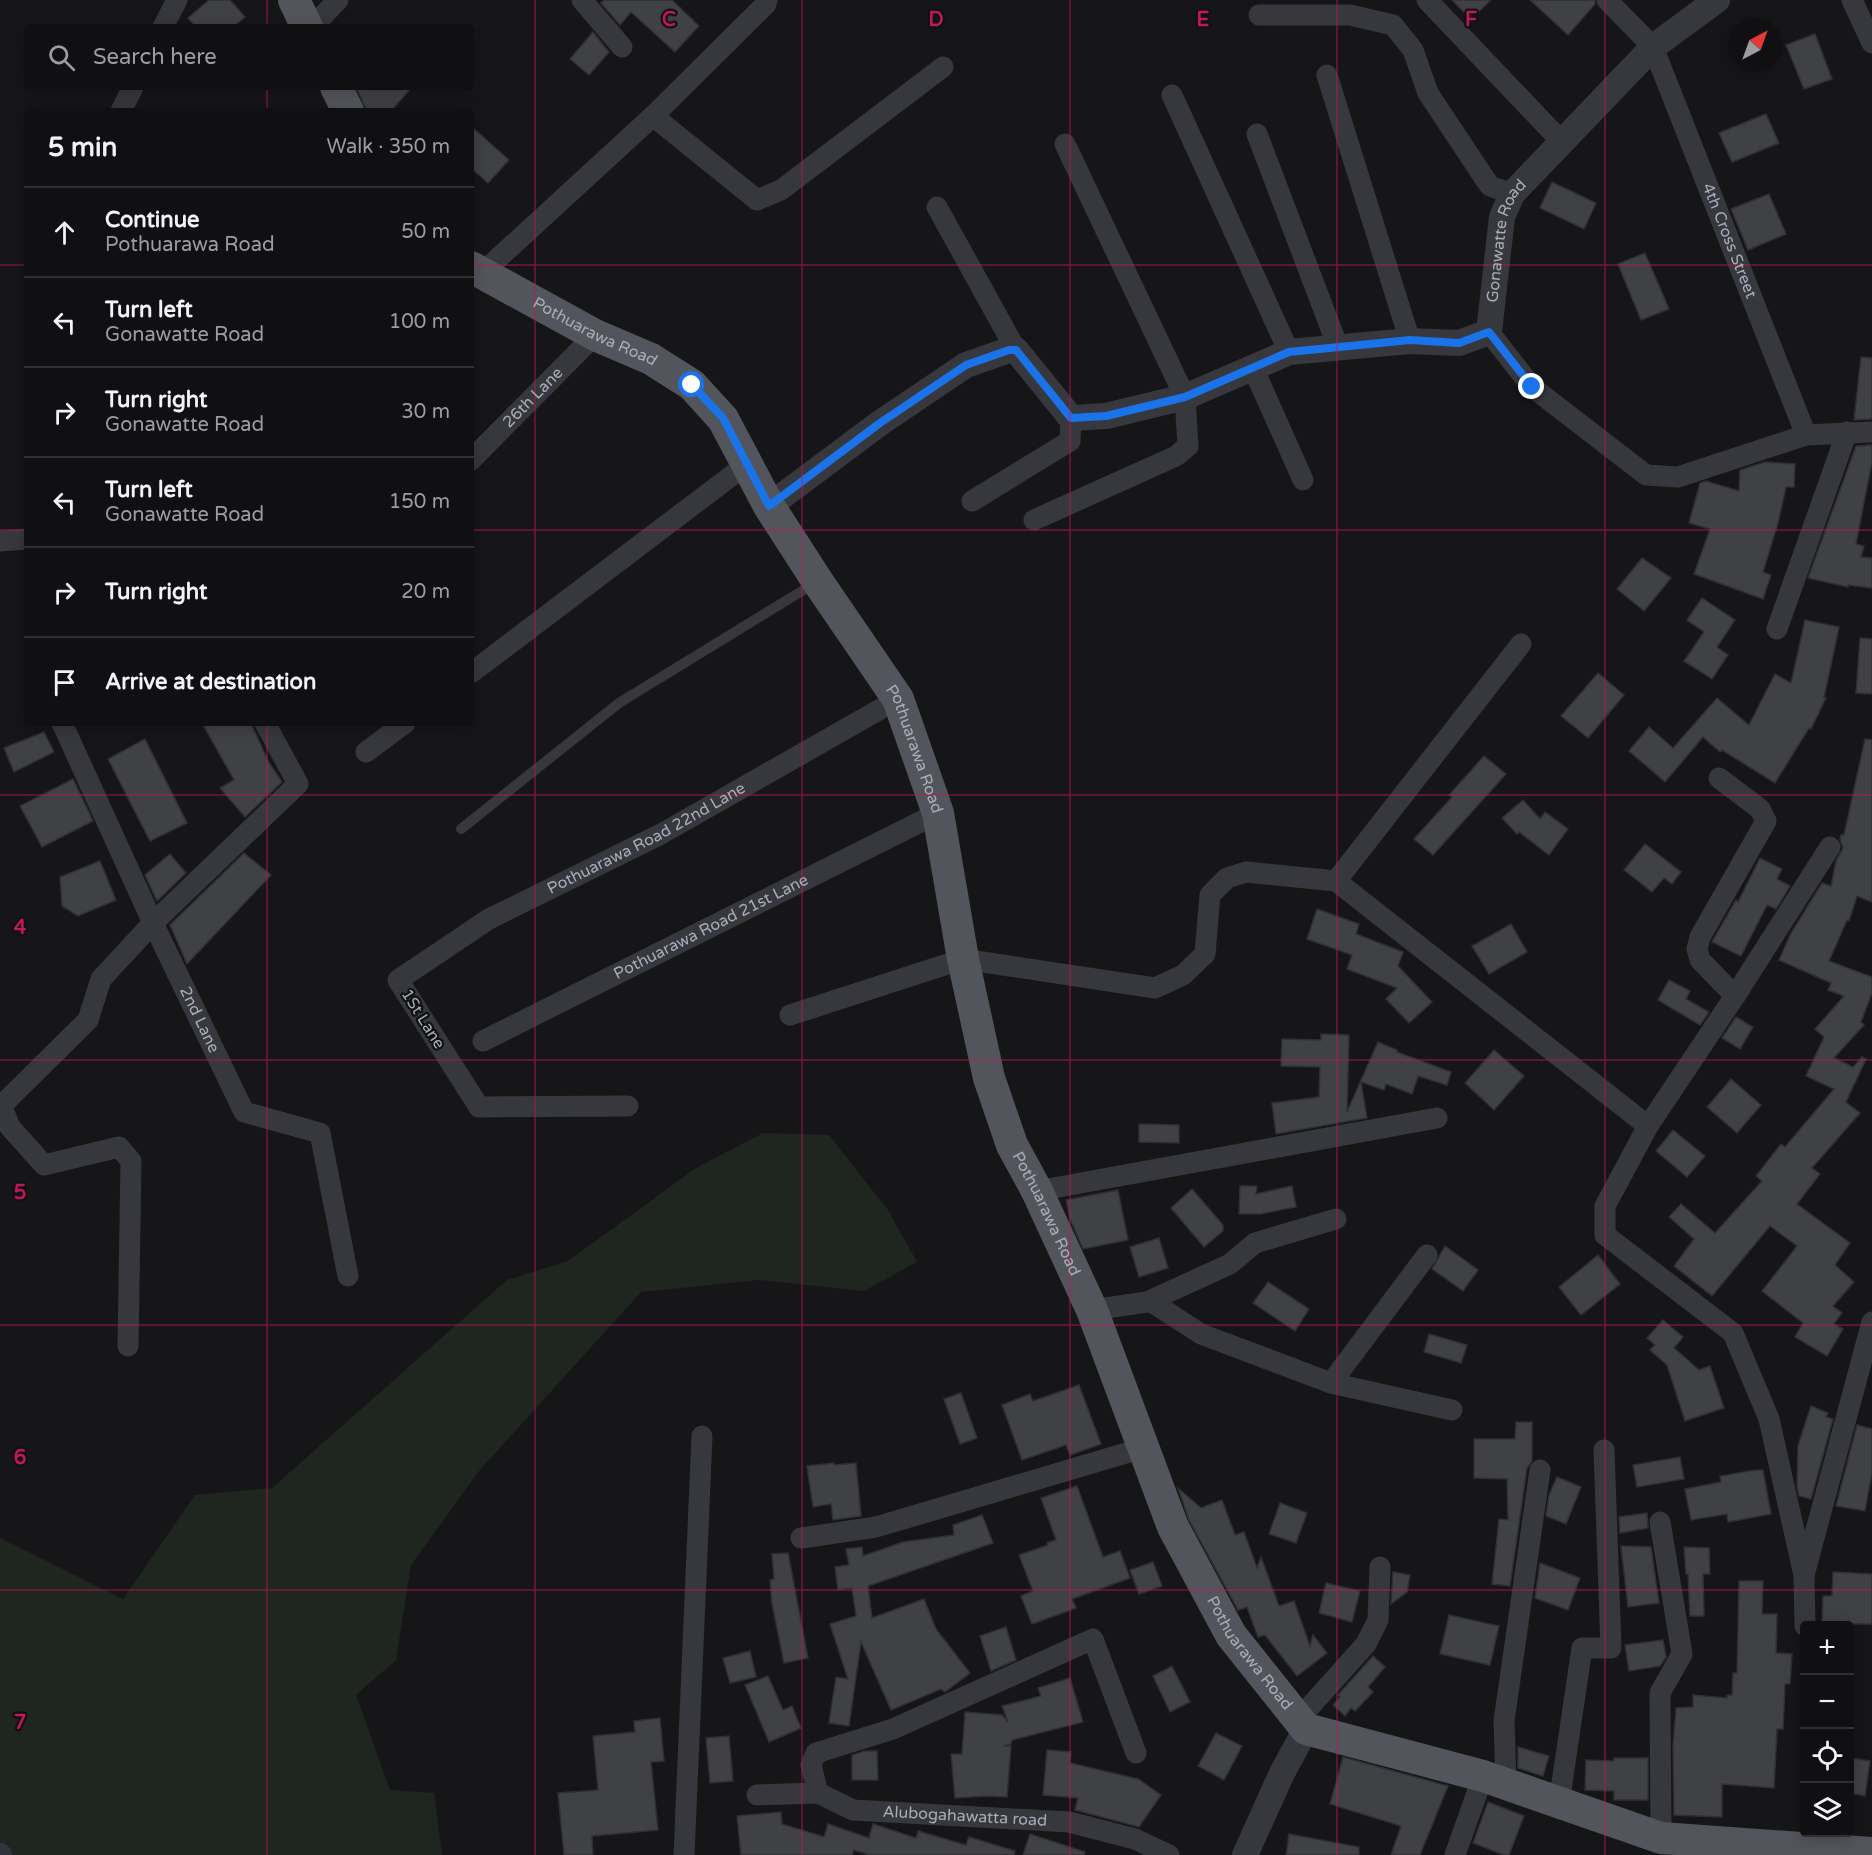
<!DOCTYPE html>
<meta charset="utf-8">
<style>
body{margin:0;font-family:"Varela Round",sans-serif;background:#1e1e20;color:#f1f3f6}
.controls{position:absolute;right:18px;bottom:18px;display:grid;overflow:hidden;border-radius:6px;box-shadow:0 3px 15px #0003}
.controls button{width:54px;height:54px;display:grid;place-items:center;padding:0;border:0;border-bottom:2px solid #303032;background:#101012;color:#f1f3f6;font:30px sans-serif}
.compass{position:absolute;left:1728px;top:18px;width:54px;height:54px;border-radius:50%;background:#101012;box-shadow:0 3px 15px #0003;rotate:41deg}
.stop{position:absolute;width:18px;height:18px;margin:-14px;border:4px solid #1a73e8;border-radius:50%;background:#fff}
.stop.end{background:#1a73e8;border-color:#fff;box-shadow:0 2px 6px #0008}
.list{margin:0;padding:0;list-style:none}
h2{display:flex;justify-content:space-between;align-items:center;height:78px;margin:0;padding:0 24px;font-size:26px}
h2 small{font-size:20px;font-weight:400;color:#9c9d9f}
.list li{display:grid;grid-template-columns:39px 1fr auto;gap:18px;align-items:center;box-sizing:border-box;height:90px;padding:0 24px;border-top:2px solid #303032}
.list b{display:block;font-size:22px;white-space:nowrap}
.list p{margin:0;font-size:20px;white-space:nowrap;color:#9c9d9f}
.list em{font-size:20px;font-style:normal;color:#9c9d9f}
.icon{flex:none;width:33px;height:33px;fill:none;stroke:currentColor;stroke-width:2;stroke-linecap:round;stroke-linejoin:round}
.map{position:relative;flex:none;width:1872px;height:1855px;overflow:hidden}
.search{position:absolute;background:#101012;box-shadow:0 3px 15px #0003;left:24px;top:24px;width:450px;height:66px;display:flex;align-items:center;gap:15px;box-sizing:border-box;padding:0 21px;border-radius:6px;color:#9c9d9f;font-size:22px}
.panel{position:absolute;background:#101012;box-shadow:0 3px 15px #0003;left:24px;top:108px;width:450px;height:618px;border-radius:6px}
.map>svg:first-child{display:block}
</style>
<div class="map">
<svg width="1872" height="1855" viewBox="0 0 1872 1855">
<rect width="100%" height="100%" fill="#161618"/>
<!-- green -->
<path fill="#1e261f" d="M763,1133L829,1135L888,1210L917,1262L864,1291L759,1280L641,1292L479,1471L411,1565L396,1660L356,1695L390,1790L434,1793L442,1855H0V1538L123,1599L195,1495L272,1488L507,1280L568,1261L696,1168Z"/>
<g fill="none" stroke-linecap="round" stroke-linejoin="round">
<!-- canal -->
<path stroke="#2c353c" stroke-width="21" d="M0,1853L2,1855"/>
</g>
<!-- building -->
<g fill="#404145" stroke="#303034" stroke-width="1.5">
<path d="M209,0H230L245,17L233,27H196L188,18Z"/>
<path d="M604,0H672L699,26L675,52L631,12L620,25L601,3Z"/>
<path d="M1452,0H1491L1471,19Z"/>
<path d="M1530,0H1595V4L1568,35Z"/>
<path d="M593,32L609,52L589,75L570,59Z"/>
<path d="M1815,34L1832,79L1804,89L1786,45Z"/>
<path d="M356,87H412L391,111H369L365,107Z"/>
<path d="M1766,114L1779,143L1732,162L1719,133Z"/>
<path d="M471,126L509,160L488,183L471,168Z"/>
<path d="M1552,182L1596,203L1584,229L1540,208Z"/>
<path d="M1769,194L1786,234L1748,250L1731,209Z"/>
<path d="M1645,253L1669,309L1641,320L1618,264Z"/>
<path d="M1861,357L1872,358V419L1854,420Z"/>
<path d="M1872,445V462L1856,544L1864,546L1861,557L1872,558V588L1848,585V587L1808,578L1856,446Z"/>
<path d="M1765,462L1795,464L1794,487H1786L1778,523L1763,572L1771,575L1763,599L1694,574L1710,529L1689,523L1700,483L1706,481L1739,491L1740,470Z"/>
<path d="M1642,558L1671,578L1644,611L1617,589Z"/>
<path d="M1702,598L1735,620L1717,647L1728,655L1712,679L1684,661L1704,632L1687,620Z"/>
<path d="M1805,620L1839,627L1824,698H1826L1811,729L1809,728L1775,783L1722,750L1720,752L1703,737L1665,782L1629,751L1649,727L1673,748L1717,698L1749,725L1775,674L1791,683Z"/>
<path d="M1860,638L1872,639V694L1856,693Z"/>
<path d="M1598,673L1624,695L1588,738L1561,716Z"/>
<path d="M202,723H251L268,761L282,782L245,817L220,788L234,780Z"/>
<path d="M44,732L54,752L14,772L4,748Z"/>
<path d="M145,739L187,823L150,841L108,759Z"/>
<path d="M1865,739L1872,740V902L1857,896L1849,921L1847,920L1829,961L1872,977V993L1861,1022L1864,1025L1834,1058L1853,1067L1862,1057L1866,1059L1846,1102L1860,1113L1812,1168L1820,1174L1797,1204L1850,1243L1835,1265L1854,1282L1833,1306L1842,1313L1834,1324L1843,1329L1827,1356L1795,1337L1803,1323L1762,1291L1797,1246L1770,1226L1712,1296L1674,1266L1694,1239L1669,1217L1681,1204L1715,1233L1762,1181L1756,1176L1781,1144L1785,1147L1834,1089L1806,1076L1824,1037L1815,1029L1844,996L1828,990L1831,983L1779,960L1791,933L1822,883L1831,886L1836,861L1843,848L1840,840L1841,835H1844Z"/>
<path d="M1484,756L1506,774L1433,855L1414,839L1452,797L1449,795Z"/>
<path d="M73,779L93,821L42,847L20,806Z"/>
<path d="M1523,800L1540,819L1545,812L1568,829L1549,855L1519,832L1517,834L1502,818Z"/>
<path d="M1645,844L1681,872L1672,884L1664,878L1652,892L1624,870Z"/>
<path d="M244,853L271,875L187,964L170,925Z"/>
<path d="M170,854L186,873L157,901L145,875Z"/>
<path d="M1760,858L1782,869L1777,879L1790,886L1776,909L1767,905L1741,956L1712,942L1736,900L1738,902Z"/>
<path d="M100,861L116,900L78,916L62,906L60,877Z"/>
<path d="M1317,909L1359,924L1356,934L1403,952L1398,966L1432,1002L1409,1023L1386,999L1397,988L1347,969L1352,955L1307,939Z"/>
<path d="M1511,924L1527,952L1489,974L1472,946Z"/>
<path d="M1669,980L1690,991L1686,999L1709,1012L1700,1025L1658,1000Z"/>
<path d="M1736,1017L1753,1027L1740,1049L1722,1038Z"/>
<path d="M1321,1034L1349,1035L1347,1112L1378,1042L1397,1050V1052L1451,1072L1447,1085L1418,1076L1412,1094L1386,1084L1384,1090L1361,1082L1367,1118L1276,1134L1272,1103L1319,1097L1320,1067L1281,1066L1282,1039L1321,1040Z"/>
<path d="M1494,1050L1524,1076L1494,1110L1465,1083Z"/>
<path d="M1731,1079L1761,1105L1737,1133L1707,1107Z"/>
<path d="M1139,1124L1179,1125V1143L1139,1142Z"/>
<path d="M1673,1130L1705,1156L1687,1177L1656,1151Z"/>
<path d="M1240,1186H1257L1256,1194L1292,1186L1296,1207L1260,1214H1239Z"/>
<path d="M1192,1189L1223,1225V1231L1204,1247L1171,1208Z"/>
<path d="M1118,1190L1128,1240L1083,1249L1070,1219L1066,1200Z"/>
<path d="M1159,1238L1168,1268L1139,1277L1130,1247Z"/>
<path d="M1445,1246L1478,1270L1463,1291L1432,1269Z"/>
<path d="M1598,1255L1620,1284L1581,1315L1559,1287Z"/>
<path d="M1268,1282L1309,1309L1295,1331L1253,1303Z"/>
<path d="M1663,1320L1683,1337L1674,1348L1699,1370L1710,1366L1724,1408L1685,1421L1667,1365L1650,1350L1655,1345L1647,1338Z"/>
<path d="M1429,1334L1467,1345L1461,1363L1424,1352Z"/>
<path d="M1079,1385L1101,1444L1070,1455L1066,1445L1022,1460L1002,1405L1030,1394L1033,1401Z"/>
<path d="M961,1393L977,1438L960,1444L944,1399Z"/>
<path d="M1811,1406L1828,1413L1826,1417L1833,1419L1811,1499L1799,1496L1797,1486L1798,1446Z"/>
<path d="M1516,1422H1532V1461L1527,1468L1510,1586L1492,1584L1499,1519L1508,1520L1507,1479L1474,1478V1439H1515Z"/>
<path d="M1857,1425L1872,1429V1473L1865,1511L1836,1506Z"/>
<path d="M1680,1457L1684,1479L1637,1487L1633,1465Z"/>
<path d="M834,1463V1465L856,1463L861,1516L833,1520L831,1504L813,1507L807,1466Z"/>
<path d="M1756,1470H1763L1771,1514L1728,1522L1727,1514L1691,1520L1685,1489L1721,1482L1720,1476Z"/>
<path d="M1557,1477L1581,1487L1566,1524L1546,1516L1549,1495Z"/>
<path d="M1077,1486L1103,1557L1120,1551L1130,1578L1072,1599L1076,1608L1032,1624L1021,1596L1033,1591L1019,1555L1048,1545L1047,1543L1056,1540L1041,1498Z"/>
<path d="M1178,1488L1201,1508L1222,1500L1235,1535L1244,1532L1257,1568L1261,1557L1279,1606L1294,1601L1310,1646L1313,1635L1327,1653L1297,1676L1265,1635L1258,1637L1247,1607L1238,1610L1189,1520Z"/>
<path d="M1280,1503L1307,1513L1296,1543L1269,1534Z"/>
<path d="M1647,1513L1648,1528L1620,1533L1619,1517Z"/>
<path d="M982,1515L993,1543L868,1586L872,1618L924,1599L936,1629L970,1673L945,1692L941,1689L891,1710L861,1642L849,1726L829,1723L836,1677L848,1679L830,1624L856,1616L852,1588L838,1590L835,1567L849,1565L846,1549L862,1547L863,1556L903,1542L954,1535L953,1525Z"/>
<path d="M1621,1546L1651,1547L1659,1603L1628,1607Z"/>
<path d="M1684,1547L1709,1548L1710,1574H1703L1704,1616H1690L1688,1574H1686Z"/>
<path d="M788,1553L808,1658L784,1663L772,1604L770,1580L774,1579L772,1554Z"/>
<path d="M1153,1562L1162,1586L1139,1594L1130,1570Z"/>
<path d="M1540,1563L1580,1578L1568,1610L1535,1598Z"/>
<path d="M1393,1572L1410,1575L1407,1592L1391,1604Z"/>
<path d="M1833,1572L1872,1574V1624H1822L1823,1596H1832Z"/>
<path d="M1739,1581H1763L1762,1614H1777L1776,1653L1792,1654L1790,1684H1785L1783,1729H1777L1774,1788L1722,1784V1817L1674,1815L1673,1746L1676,1708L1693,1707V1695L1727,1698V1695H1732L1733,1673H1737Z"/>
<path d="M1326,1583L1360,1591L1352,1622L1319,1613Z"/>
<path d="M1449,1615L1499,1626L1490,1665L1440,1654Z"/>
<path d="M1006,1627L1016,1660L991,1671L980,1636Z"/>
<path d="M1663,1640L1666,1657L1660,1666L1629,1671L1625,1645Z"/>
<path d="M750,1651L756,1677L730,1683L723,1658Z"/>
<path d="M1373,1656L1385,1667L1368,1687L1373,1692L1355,1711L1351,1708L1345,1716L1333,1705L1340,1697L1338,1695Z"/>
<path d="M1172,1666L1190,1702L1170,1712L1153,1676Z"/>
<path d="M768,1676L783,1710L792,1706L801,1728L769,1742L745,1685Z"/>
<path d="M1070,1678L1083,1722L1012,1740L1011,1744L1004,1746H1011L1007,1797L988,1796L955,1798L951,1754H962L965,1712L1002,1715L1008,1722L1002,1706L1041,1696L1038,1688Z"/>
<path d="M660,1718L664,1761L651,1762L658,1830L592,1836L593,1855H564L558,1793L598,1790L593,1736L635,1732L634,1721Z"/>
<path d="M1216,1733L1242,1746L1224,1780L1198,1766Z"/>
<path d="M729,1736L733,1781L710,1783L706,1738Z"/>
<path d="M1518,1747L1549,1756L1543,1776L1518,1768Z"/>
<path d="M1047,1750L1071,1752L1070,1763L1138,1779L1161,1795L1139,1827L1075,1810L1078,1798L1043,1795Z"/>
<path d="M865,1751H877L878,1780H852V1755Z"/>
<path d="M1343,1757L1448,1786L1420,1855H1391L1401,1826L1330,1804Z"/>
<path d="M1614,1758H1648V1800H1614V1791L1585,1790L1586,1760L1614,1761Z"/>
<path d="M1850,1758L1870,1761L1865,1796L1850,1793Z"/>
<path d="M1488,1802L1524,1816L1509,1855H1504L1473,1843Z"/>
<path d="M781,1812L782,1824L824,1837L828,1824L869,1838L873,1824L916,1838L918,1831L966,1845L969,1837L1015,1851L1014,1855H870L854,1850L852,1855H741L737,1816Z"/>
<path d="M1030,1834L1085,1852L1084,1855H1023Z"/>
<path d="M1289,1834L1359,1847V1855H1286Z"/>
</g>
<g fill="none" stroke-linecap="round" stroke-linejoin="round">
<!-- service -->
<path stroke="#37383d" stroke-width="10" d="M461,829L619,703L815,583"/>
<!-- minor -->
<g stroke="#37383d" stroke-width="21">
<path d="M582,0L622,47"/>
<path d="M1427,0L1561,141"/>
<path id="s1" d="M1607,0L1653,47L1806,435"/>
<path d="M1852,0L1872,43"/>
<path d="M1259,15H1350L1393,25L1413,50L1428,93L1483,176L1490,186L1512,194"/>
<path d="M163,27L177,0"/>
<path d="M312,27L338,0"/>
<path d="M1327,75L1410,341"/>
<path d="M1172,95L1289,352"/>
<path d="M121,111L133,87"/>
<path d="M653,116L757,200L781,190L943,67"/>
<path d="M1257,134L1338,347"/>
<path d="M937,207L1016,350"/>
<path d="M481,274L653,116L766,4L767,0"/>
<path d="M1489,332L1532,387L1646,475L1678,477L1806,435L1872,432"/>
<path d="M1253,368L1303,480"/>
<path id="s2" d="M471,460L595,335"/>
<path d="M972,501L1070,441L1071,418"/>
<path d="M1034,520L1176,456L1188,446L1185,397L1065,144"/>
<path d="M0,541L27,539"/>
<path d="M1777,629L1847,432"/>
<path d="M1521,644L1336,881L1648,1126L1605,1206V1235L1733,1333L1769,1419L1804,1575"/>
<path d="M471,673L747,464"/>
<path id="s3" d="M62,723L153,923L244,1112L320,1133L348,1276"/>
<path d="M366,752L405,723"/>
<path d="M1719,778L1760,809L1766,821L1700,937L1697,949L1700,960L1735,996"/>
<path d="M790,1015L963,959L1155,988L1183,975L1205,954L1210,895L1227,878L1246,872L1336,881"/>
<path id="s4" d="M483,1041L938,813"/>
<path d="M1,1105L10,1127L44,1165L119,1147L131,1161L128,1346"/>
<path id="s5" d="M628,1106L479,1107L398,980L489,919L661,834L898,699"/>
<path d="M0,1107L88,1020L101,979L153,923L298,784L265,723"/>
<path d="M1648,1126L1735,996L1830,847"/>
<path d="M1037,1191L1437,1118"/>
<path d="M1150,1301L1201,1334L1331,1383L1452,1410"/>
<path d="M1092,1310L1147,1302L1230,1264L1255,1243L1336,1219"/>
<path d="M1331,1383L1427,1255"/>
<path d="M1660,1522L1682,1654L1660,1693L1661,1838"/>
<path d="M801,1538L876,1527L1143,1448"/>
<path d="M1805,1626L1804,1575L1872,1322"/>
<path d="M1298,1720L1366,1644L1378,1620L1380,1567"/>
<path d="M1506,1784L1504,1721L1540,1470"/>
<path d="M818,1793L811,1765L816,1753L893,1729L1093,1639L1136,1753"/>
<path id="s6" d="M757,1795L818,1793L853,1810L1069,1822L1135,1839L1169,1855"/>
<path d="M1559,1803L1582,1648H1611L1604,1450"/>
<path d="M684,1855L702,1436"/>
<path d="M1455,1855L1483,1776"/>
</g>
<!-- tertiary -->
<g stroke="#37383d" stroke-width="26">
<path id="s7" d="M769,506L880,423L966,365L1009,350H1016L1071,418L1106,416L1185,397L1289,352L1410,341L1459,343L1489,332L1502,217L1512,194L1653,47L1717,0"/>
<path d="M1245,1855L1282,1773L1306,1729"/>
</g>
<!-- primary -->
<g stroke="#53555c" stroke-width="32">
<path d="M294,0L307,27"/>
<path d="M336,87L348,111"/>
<path id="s8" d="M471,267L595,335L651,359L692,385L723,419L769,506L818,582L898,699L938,813L963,959L989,1078L1012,1145L1037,1191L1092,1310L1173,1527L1231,1635L1306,1729L1483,1776L1661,1838L1872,1853"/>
</g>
</g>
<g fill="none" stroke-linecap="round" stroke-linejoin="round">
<!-- route -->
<path stroke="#1a73e8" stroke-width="8" d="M692,385L723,418L769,506L880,423L966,365L1009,350H1016L1071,418L1106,416L1185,397L1289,352L1410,340L1459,343L1489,332L1532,387"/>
</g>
<!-- grid -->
<path fill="none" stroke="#c2185b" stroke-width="1.5" stroke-opacity="0.55" d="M267,0V27M535,0V1855M802,0V1855M1070,0V1855M1337,0V1855M1605,0V1855M267,87V111M0,265H27M471,265H1872M0,530H27M471,530H1872M267,723V1855M0,795H1872M0,1060H1872M0,1325H1872M0,1590H1872"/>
<g text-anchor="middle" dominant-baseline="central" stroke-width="4.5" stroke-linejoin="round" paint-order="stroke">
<!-- street labels -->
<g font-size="16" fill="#a8adb8" stroke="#111113">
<text stroke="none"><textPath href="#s1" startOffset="274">4th Cross Street</textPath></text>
<text stroke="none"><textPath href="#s7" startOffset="908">Gonawatte Road</textPath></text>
<text stroke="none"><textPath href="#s8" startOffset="140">Pothuarawa Road</textPath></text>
<text stroke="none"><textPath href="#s2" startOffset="88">26th Lane</textPath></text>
<text stroke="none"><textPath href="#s8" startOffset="680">Pothuarawa Road</textPath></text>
<text stroke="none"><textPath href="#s5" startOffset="586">Pothuarawa Road 22nd Lane</textPath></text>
<text stroke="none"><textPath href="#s4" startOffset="255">Pothuarawa Road 21st Lane</textPath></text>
<text transform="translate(423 1019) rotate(58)">1St Lane</text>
<text stroke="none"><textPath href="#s3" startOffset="327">2nd Lane</textPath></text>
<text stroke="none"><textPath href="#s8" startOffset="1166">Pothuarawa Road</textPath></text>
<text stroke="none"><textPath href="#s8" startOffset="1652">Pothuarawa Road</textPath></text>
<text stroke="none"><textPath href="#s6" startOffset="212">Alubogahawatta road</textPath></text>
</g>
</g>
<g font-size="20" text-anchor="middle" font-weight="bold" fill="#c2185b" stroke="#111113" stroke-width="4.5" stroke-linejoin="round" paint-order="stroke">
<text x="669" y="26">C</text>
<text x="936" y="26">D</text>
<text x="1203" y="26">E</text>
<text x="1471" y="26">F</text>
<text x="20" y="934">4</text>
<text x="20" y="1199">5</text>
<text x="20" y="1464">6</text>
<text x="20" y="1729">7</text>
</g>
</svg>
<div class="controls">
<button>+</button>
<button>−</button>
<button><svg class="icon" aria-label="locate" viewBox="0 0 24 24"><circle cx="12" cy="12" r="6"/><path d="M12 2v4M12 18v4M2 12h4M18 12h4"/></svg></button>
<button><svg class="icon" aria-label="layers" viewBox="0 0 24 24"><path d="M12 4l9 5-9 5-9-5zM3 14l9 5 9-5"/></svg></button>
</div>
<svg class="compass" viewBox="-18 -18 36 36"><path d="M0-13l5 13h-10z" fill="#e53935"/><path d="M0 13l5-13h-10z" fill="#9c9d9f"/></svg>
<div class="stop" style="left:692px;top:385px"></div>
<div class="stop end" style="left:1532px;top:387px"></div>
<div class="search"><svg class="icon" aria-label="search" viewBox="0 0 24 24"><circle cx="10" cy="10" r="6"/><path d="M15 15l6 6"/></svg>Search here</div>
<section class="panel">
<h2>5 min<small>Walk · 350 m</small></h2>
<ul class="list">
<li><svg class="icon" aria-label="ahead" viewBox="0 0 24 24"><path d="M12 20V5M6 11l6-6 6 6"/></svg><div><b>Continue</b><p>Pothuarawa Road</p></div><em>50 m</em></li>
<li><svg class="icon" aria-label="left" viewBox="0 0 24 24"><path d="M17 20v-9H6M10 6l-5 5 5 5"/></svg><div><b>Turn left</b><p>Gonawatte Road</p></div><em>100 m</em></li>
<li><svg class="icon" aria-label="right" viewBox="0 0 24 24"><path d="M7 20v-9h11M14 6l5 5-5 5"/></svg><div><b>Turn right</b><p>Gonawatte Road</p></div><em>30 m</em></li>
<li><svg class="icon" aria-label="left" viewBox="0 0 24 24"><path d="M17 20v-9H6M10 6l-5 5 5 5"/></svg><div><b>Turn left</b><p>Gonawatte Road</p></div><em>150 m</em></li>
<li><svg class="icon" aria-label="right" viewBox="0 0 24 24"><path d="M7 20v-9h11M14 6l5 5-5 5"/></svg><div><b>Turn right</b></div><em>20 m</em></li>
<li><svg class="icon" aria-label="arrive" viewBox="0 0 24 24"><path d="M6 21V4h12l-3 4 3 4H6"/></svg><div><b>Arrive at destination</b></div></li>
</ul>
</section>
</div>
